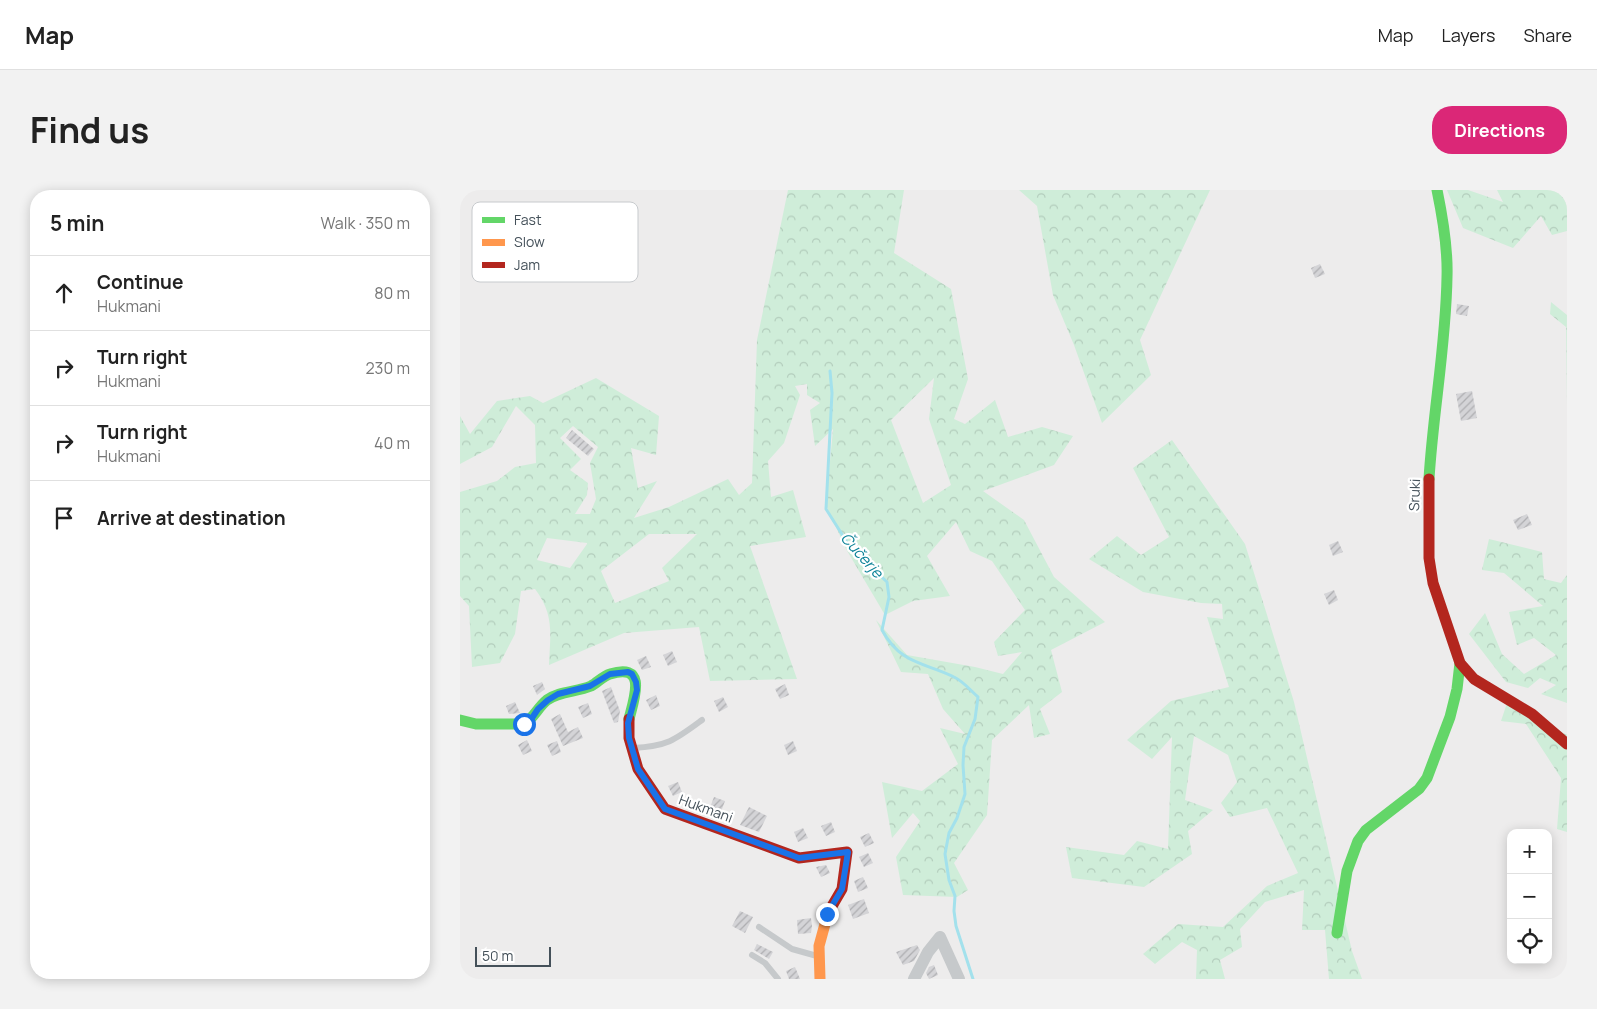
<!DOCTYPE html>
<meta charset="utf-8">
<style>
body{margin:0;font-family:Manrope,sans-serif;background:#f2f2f2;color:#222}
.controls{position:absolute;right:15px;bottom:15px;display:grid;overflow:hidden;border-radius:10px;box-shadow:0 2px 12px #0003}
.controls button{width:45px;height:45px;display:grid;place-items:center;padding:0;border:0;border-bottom:1px solid #e0e0e0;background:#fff;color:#222;font:25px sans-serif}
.scale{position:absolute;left:15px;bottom:12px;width:76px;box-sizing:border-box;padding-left:5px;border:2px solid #445059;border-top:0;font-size:14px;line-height:18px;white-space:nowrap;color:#445059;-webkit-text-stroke:4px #fff;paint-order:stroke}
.stop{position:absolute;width:15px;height:15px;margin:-11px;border:4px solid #1a73e8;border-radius:50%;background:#fff}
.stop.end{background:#1a73e8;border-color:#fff;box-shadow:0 1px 5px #0008}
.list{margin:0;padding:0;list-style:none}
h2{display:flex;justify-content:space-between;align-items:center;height:65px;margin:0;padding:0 20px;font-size:21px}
h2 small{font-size:16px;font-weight:400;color:#767676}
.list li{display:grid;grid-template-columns:32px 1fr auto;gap:15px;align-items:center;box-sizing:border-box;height:75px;padding:0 20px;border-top:1px solid #e0e0e0}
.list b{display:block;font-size:19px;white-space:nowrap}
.list p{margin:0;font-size:16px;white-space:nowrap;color:#767676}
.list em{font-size:16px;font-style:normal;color:#767676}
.icon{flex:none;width:28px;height:28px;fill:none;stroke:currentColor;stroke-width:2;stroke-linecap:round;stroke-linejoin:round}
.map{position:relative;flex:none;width:1107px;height:789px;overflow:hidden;border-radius:20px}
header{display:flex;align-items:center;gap:30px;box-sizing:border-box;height:70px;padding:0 25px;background:#fff;border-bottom:1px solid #e0e0e0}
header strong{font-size:24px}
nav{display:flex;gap:28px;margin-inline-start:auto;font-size:18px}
.intro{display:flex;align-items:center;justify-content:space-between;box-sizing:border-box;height:120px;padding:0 30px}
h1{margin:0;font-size:35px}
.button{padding:12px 22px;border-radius:20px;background:#db2777;color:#fff;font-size:18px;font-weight:700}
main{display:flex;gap:30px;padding:0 30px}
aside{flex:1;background:#fff;border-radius:20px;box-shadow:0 2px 12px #0003}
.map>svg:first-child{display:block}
</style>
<header>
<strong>Map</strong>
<nav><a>Map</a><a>Layers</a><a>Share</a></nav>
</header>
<div class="intro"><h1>Find us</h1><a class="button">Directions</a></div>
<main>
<aside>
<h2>5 min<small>Walk · 350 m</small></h2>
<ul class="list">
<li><svg class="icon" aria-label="ahead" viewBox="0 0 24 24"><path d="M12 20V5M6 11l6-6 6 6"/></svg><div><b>Continue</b><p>Hukmani</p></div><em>80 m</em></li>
<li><svg class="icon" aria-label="right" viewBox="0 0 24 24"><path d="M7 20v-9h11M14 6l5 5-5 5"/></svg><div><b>Turn right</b><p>Hukmani</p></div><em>230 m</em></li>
<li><svg class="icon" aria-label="right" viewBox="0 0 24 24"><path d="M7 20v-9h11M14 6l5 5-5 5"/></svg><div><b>Turn right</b><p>Hukmani</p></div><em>40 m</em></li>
<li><svg class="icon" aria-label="arrive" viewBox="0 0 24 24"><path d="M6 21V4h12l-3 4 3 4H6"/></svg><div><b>Arrive at destination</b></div></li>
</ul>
</aside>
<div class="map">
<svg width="1107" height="789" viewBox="0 0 1107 789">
<defs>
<pattern id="forest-crowns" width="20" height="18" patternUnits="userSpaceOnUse" patternTransform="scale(1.25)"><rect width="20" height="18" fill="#cfedd9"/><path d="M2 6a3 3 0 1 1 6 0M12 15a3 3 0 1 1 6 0" fill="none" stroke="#b3cdbc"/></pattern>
<pattern id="building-hatch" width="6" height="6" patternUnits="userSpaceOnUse" patternTransform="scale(1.25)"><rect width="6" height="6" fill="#d4d4d7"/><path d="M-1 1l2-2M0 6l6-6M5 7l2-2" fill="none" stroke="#aeaeb1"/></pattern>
</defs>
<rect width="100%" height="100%" fill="#edecec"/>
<!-- forest -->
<g fill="url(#forest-crowns)" fill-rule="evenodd">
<path d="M328,0H444L434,63L491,99L508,189L494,229L505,234L535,210L548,247L582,237L613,246L594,275L523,301L564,330L594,387L645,432L591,460L602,502L580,519L590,544L574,548L569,515L532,550L527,625L494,673L508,700L497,707L443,705L436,667L460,631L453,623L432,648L422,592L462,601L498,574L480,538L505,544L483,519L468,484L441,482L416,430L447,465L515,477L543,484L562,462L538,466L534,452L565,420L532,371L510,361L496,332L467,366L490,406L453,411L425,425L386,359L366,315L373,239L355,256L350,220L360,213L347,205V194L335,196L340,205L324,253L308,271L311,307L333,300L346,347L290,356L337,489L250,491L239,437L164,443L89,475C90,445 95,425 75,399L61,401L55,444L40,473L12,477L9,416L0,406V302L37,291L55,277L76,273L75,235L56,216L32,257L0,274V226L10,244L37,211L70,206L83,213L136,188L199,226L196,265L171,258L178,298L197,291L174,328L209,317L268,289L279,305L292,293L297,150ZM474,188L469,229L491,295L463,313L431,230ZM113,236L138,257L130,273L136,309L130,324H115L127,305L128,293L110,280L121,269L100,248ZM189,344H237L202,378L209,391L155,413L141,381ZM87,348L127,353V354L110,378L77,370Z"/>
<path d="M559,0H750L680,150L691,185L642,233L614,155L593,105L577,16Z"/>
<path d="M987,0H1008L1043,12L1037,0H1107V41L1092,45L1081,26L1053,58L1003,38Z"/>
<path d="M1091,112L1107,125L1106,216V137L1090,124Z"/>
<path d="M712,250L785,354L834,512L892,761L902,789H869L865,740H842L844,700L805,712L780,739L782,757L760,770L765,789H736L737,760L722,752L695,774L683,764L718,734L763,737L807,696L838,683L807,618L770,627L761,613L777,592L768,565L734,546L725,610L753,620L728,641L732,664L684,697L612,688L606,657L664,665L677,651L708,659L712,547L692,569L667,550L711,511L769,497L747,427L763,429L762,414L741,413L683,402L629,369L657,346L681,365L709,347L673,278Z"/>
<path d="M1029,349L1082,362L1084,389L1101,393L1107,385V513L1081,504L1096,495L1080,488L1068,498L1046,492L1009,444L1025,423L1042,464L1064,484L1096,465L1074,448L1057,455L1049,422L1083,416L1044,383L1022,380Z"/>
<path d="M1047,513L1107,545V642L1097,639L1101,588L1066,534L1041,531Z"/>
</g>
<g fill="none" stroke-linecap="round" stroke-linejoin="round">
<!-- stream -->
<path stroke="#a3e1ec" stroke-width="3" d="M370,181L372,203L366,319L390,357L427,392L429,407L422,440C441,475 464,472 494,487C503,491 511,501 518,507L515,529L504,557L503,575L505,604L497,628L489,643L485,664L489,690L495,706L494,721L496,736L513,789"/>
</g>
<!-- building -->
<g fill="url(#building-hatch)">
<path d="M860,74L865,84L855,88L851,78Z"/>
<path d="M997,114L1009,116L1007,126L996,124Z"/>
<path d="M1012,201L1017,228L1001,231L996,204Z"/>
<path d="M112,240L134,259L128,266L106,248Z"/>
<path d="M1067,324L1072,335L1058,340L1053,330Z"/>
<path d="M878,351L883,362L873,366L869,355Z"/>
<path d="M874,400L878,410L869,415L864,404Z"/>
<path d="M212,461L217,472L208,476L203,465Z"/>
<path d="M186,466L191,477L182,480L177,470Z"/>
<path d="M82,492L85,499L77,505L73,496Z"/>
<path d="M325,494L329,505L320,509L315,499Z"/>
<path d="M151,497L160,521L158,532L154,533L142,501Z"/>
<path d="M196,505L200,516L191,520L186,510Z"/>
<path d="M263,507L268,517L259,522L254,511Z"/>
<path d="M55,512L60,523L49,524L46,516Z"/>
<path d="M128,513L132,524L123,528L118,517Z"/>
<path d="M100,524L108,542L118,537L123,548L103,556L91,529Z"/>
<path d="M67,550L72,561L63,565L58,555Z"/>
<path d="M97,551L101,562L92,566L87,555Z"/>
<path d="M333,551L337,561L328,565L324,555Z"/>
<path d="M218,592L222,602L213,606L208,596Z"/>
<path d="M254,607L265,611L259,627L248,623Z"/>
<path d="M289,617L307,626L299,642L280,635Z"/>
<path d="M371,632L375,642L366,646L361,636Z"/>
<path d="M343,638L348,648L338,652L334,642Z"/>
<path d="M409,643L414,653L405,657L400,647Z"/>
<path d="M408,663L413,673L404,677L399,667Z"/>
<path d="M366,675L370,683L361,687L356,677Z"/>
<path d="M403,687L408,698L398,702L394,691Z"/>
<path d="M404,709L409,723L393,729L388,715Z"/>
<path d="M280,721L293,727L285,743L272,736Z"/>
<path d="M351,728L352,736L351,743L338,744L337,730Z"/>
<path d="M297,754L313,762L309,769L294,760Z"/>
<path d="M457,755L460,760L454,771L443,775L436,762Z"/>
<path d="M474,775L478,785L469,789L466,783L469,777Z"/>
<path d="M335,777L340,789H329L326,781Z"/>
</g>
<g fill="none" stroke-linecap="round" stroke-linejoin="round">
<!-- lane -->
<g stroke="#c6c9cb" stroke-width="6">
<path d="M173,558C208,556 215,550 242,530"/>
<path d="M299,737L332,759L357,766"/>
<path d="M292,765L305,773L318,789"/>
</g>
<!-- street -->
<path stroke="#c6c9cb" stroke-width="12" d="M454,789L468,762L480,747L499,789"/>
<!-- fast -->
<g stroke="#63d668" stroke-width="11">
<path d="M969,289C973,222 986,155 987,87C988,58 983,29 977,0"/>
<path d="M0,530L16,534H63C74,529 77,518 87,510C99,501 117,502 131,496C137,493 143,486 150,484C188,472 174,509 169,529"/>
<path d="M877,743L887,681L898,651L906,640L959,599L967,588L990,527L997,499L1000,473"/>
</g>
<!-- slow -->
<path stroke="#ff974d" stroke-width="11" d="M360,789L359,756L368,723"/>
<!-- jam -->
<g stroke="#b3261e" stroke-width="11">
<path d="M969,289V368L973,393L1000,473L1014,489L1072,524L1107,554"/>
<path d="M169,529V548L178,579L205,619L339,668L387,662L382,699L368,723"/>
</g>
</g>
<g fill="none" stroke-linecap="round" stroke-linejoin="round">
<!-- route -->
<path stroke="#1a73e8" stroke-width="6" d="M64,534L70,531L78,519L88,510L98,504L130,496L150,484L168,482L172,484L176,492L177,500L168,533L169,548L178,579L205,619L339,668L388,662L382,699L367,724"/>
</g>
<g text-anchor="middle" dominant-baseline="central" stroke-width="4.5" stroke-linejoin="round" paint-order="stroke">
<!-- street labels -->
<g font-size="14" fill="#445059" stroke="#fff">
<text transform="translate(954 305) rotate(-88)">Sruki</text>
<text transform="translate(246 618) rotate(20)">Hukmani</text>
</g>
<!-- water labels -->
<g font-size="15" font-style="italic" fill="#0b8297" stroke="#fff">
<text transform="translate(402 365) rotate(48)">Čučerje</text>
</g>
</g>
<!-- legend -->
<rect x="12" y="12" width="166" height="80" rx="8" fill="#fff" stroke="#c7cacd" stroke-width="1"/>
<rect x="22" y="27" width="23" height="6" fill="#63d668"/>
<rect x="22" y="49" width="23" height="7" fill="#ff974d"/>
<rect x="22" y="72" width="23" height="6" fill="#b3261e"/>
<g font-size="14" fill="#445059">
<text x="54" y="35">Fast</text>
<text x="54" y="57">Slow</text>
<text x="54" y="80">Jam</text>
</g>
</svg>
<div class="controls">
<button>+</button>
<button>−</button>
<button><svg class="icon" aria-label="locate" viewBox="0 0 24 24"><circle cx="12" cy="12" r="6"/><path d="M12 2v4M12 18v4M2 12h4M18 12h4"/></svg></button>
</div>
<div class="scale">50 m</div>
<div class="stop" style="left:64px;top:534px"></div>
<div class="stop end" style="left:367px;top:724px"></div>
</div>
</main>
